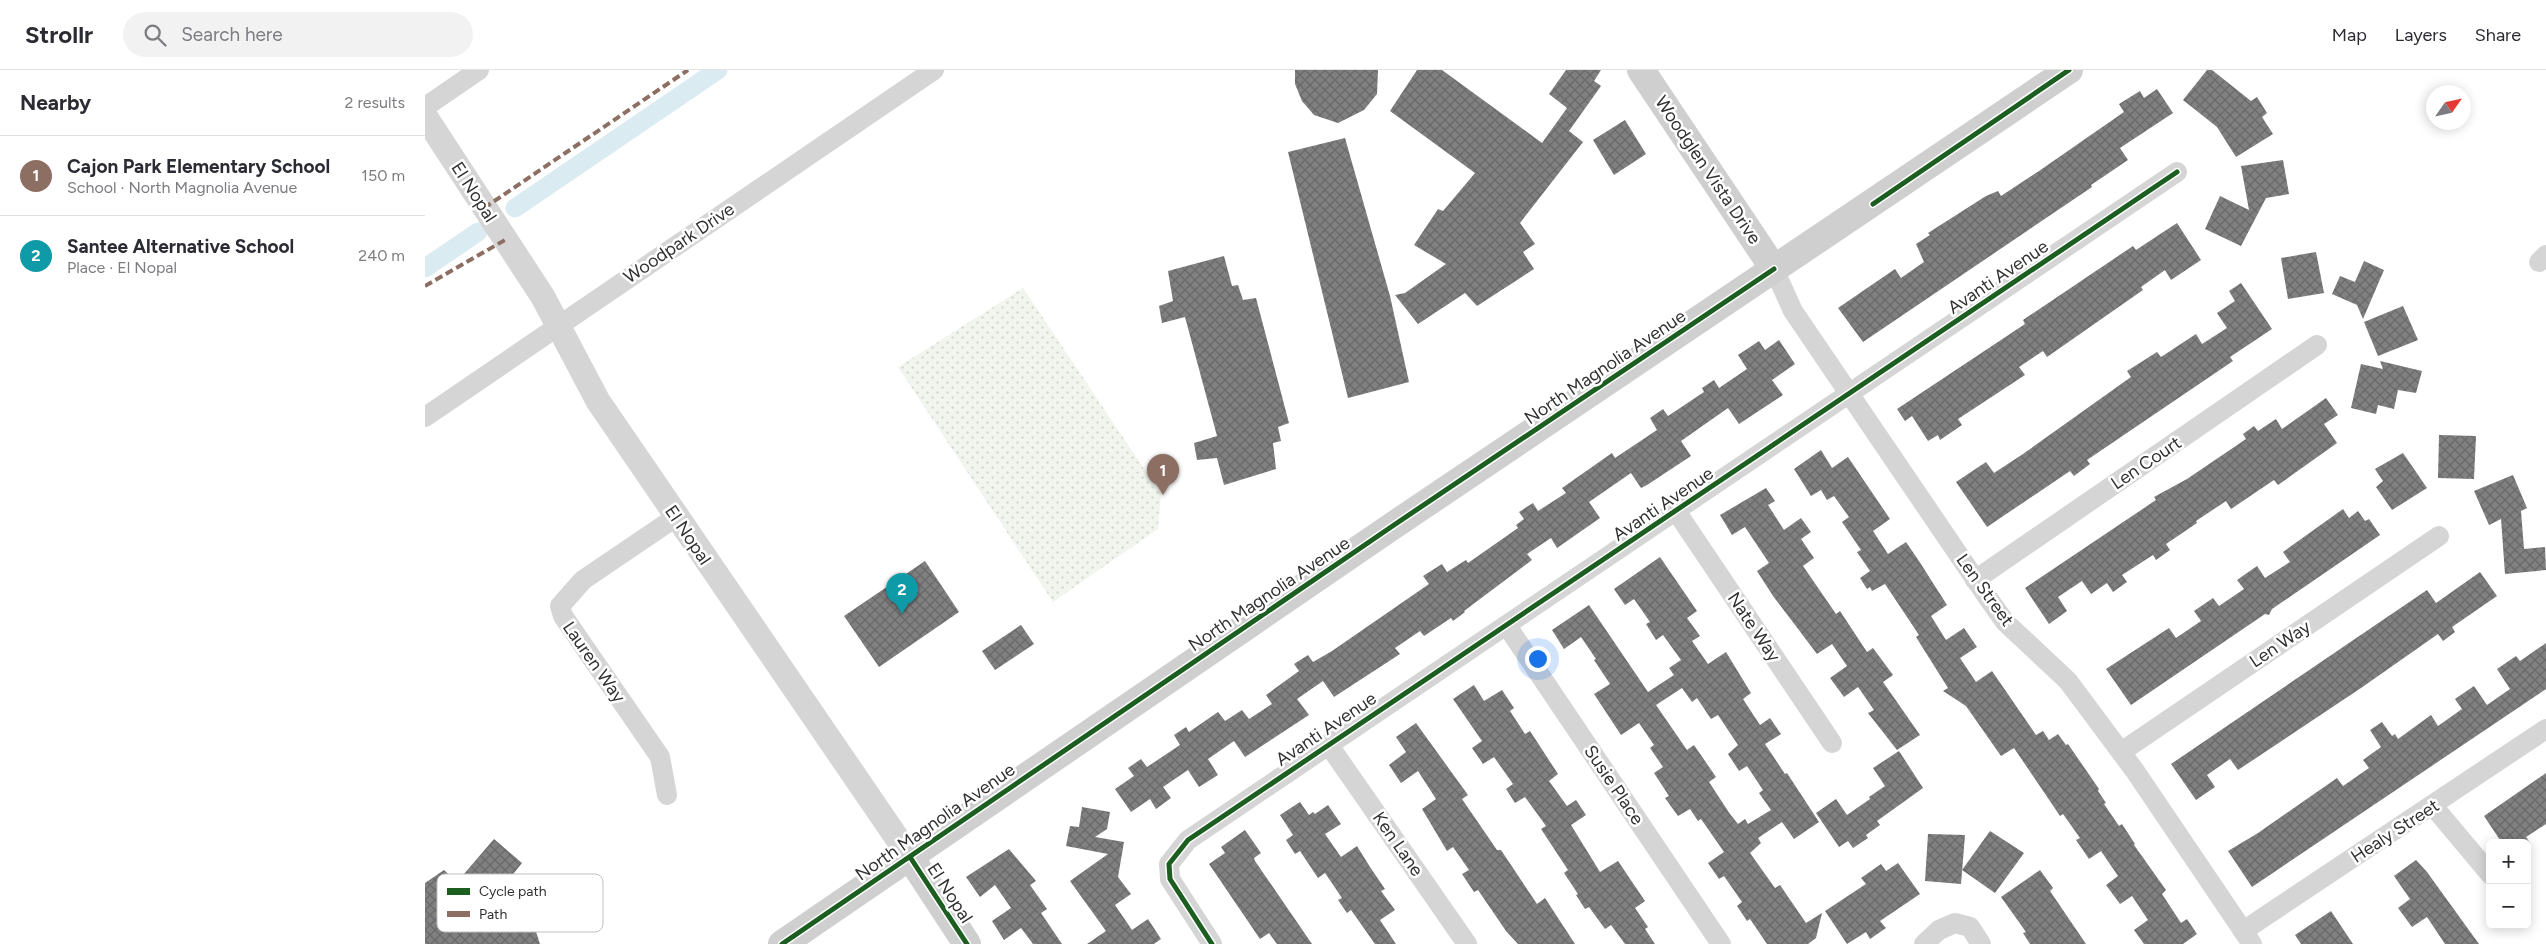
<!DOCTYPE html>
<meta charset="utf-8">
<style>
body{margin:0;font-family:Figtree,sans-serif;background:#f2f2f3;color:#2b2b33}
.controls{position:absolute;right:15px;bottom:15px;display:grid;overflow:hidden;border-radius:8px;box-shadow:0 2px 12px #0003}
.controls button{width:45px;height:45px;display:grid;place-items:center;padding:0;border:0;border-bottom:1px solid #e1e1e2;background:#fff;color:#2b2b33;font:25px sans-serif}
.compass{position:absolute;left:2001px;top:15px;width:45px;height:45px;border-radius:50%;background:#fff;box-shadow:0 2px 12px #0003;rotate:56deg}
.you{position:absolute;left:1112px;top:588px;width:18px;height:18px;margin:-12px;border:4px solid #fff;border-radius:50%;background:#1a73e8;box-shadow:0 0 0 8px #1a73e833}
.badge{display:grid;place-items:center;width:32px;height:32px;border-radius:50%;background:#0b8043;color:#fff;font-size:16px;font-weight:700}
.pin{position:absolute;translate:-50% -41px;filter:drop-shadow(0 1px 2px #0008)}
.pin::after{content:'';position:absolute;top:26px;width:18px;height:15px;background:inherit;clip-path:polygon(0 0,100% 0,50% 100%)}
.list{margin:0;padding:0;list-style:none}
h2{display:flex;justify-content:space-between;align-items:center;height:65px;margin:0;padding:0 20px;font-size:21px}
h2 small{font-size:16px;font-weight:400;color:#7c7c81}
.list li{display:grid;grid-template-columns:32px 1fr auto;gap:15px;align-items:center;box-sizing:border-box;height:80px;padding:0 20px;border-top:1px solid #e1e1e2}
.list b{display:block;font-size:19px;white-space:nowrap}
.list p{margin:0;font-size:16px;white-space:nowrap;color:#7c7c81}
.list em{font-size:16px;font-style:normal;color:#7c7c81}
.icon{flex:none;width:28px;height:28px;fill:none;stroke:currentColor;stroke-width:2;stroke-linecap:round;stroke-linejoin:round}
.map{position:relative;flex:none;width:2121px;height:874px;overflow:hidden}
header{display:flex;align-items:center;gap:30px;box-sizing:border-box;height:70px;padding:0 25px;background:#fff;border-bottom:1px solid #e1e1e2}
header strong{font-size:24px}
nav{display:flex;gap:28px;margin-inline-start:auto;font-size:18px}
.search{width:350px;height:45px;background:#f2f2f3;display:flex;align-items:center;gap:12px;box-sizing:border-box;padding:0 18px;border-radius:28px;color:#7c7c81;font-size:19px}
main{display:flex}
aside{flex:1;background:#fff}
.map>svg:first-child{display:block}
</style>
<header>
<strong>Strollr</strong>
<div class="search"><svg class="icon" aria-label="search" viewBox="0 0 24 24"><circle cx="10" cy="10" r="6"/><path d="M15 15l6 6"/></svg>Search here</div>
<nav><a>Map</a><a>Layers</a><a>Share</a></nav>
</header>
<main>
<aside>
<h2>Nearby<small>2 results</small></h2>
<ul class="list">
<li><span class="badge" style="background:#8d6e63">1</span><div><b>Cajon Park Elementary School</b><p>School · North Magnolia Avenue</p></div><em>150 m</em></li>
<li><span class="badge" style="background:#0f9aa8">2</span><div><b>Santee Alternative School</b><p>Place · El Nopal</p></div><em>240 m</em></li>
</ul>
</aside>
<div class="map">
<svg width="2121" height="874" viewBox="0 0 2121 874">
<defs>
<pattern id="grass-dots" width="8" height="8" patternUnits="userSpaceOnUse" patternTransform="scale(1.25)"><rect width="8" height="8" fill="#f2f5ed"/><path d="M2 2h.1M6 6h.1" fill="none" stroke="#d0d2cc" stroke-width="1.8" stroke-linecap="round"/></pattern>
<pattern id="building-cross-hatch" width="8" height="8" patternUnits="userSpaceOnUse" patternTransform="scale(1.25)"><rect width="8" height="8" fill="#808080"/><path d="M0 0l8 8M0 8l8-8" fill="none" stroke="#696969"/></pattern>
</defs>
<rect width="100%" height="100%" fill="#fff"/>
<!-- grass -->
<path fill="url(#grass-dots)" d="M598,218L736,424L733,459L628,532L473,297Z"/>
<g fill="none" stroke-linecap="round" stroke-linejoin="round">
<!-- canal -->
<g stroke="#dbebf2" stroke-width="19">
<path d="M90,138L293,0"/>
<path d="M0,198L53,162"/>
</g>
</g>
<!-- building -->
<g fill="url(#building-cross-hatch)" fill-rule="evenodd">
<path d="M870,0H953L952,24L939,40L913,53L889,45L877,31L870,14Z"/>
<path d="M992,0H1017L1117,73L1142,38L1124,24L1141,0H1176L1169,11L1176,16L1144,61L1158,72L1095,153L1110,174L1098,182L1109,199L1052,236L1040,223L993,254L970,225L980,223L1021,194L989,175L1013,139L1018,141L1050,103L965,41Z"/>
<path d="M1782,0H1787L1826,31L1832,27L1842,43L1837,47L1848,64L1811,87L1792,57L1758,30Z"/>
<path d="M1732,19L1748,43L1695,78L1703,90L1666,115L1667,117L1438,272L1413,238L1470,199L1476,208L1499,192L1491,174L1505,165L1503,163L1561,126L1573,121L1576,126L1614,101L1699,42L1694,34L1715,21L1719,28Z"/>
<path d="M1200,50L1221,84L1189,105L1168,70Z"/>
<path d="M920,68L965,226L984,312L923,328L863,82Z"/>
<path d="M1858,90L1864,124L1841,128L1816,176L1780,159L1795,126L1824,140L1816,96Z"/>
<path d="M1752,153L1776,190L1746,210L1740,200L1716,217L1718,220L1622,287L1618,281L1594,297L1600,305L1533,349L1537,355L1515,370L1513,365L1503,371L1487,346L1480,351L1472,339L1600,254L1598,250L1708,176L1711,180Z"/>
<path d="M1891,182L1899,223L1863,229L1856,188Z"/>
<path d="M799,186L807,216L813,215L818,230L831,228L864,353L853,357L856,371L848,373L851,399L799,415L792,388L772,390L769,373L792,366L760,247L737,253L734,236L748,231L743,201Z"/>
<path d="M1939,191L1959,200L1938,249L1932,235L1907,224L1915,206L1930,212Z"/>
<path d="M1816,213L1847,259L1805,287L1808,291L1662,390L1665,394L1649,406L1645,401L1562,457L1531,412L1561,392L1569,403L1598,384L1706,307L1702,301L1732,282L1736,287L1771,264L1777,274L1802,258L1792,243L1810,231L1804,221Z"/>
<path d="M1978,236L1993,270L1953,286L1939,252Z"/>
<path d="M1354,270L1370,294L1347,310L1358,325L1314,354L1303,338L1256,371L1266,386L1222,415L1216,418L1206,403L1164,432L1175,448L1132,478L1126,468L1102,484L1107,490L1039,541L1040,542L1028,551L1026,548L999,566L995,561L970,578L975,584L909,627L898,611L872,629L884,645L820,687L809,671L783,689L793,705L774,717L763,700L738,717L746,728L731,739L725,729L706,742L690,719L709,706L703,698L716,689L722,697L755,675L749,665L761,657L764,662L793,642L800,651L817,640L824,649L847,634L841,625L874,601L869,594L883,585L888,592L907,581L1004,514L998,506L1017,494L1022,502L1041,490L1043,493L1093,458L1091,455L1099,449L1094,442L1108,433L1113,441L1141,423L1137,418L1187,383L1190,388L1232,360L1225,348L1238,339L1243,346L1279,322L1277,318L1289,310L1294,318L1322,299L1313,285L1334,271L1340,280Z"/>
<path d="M1955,291L1997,301L1991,323L1973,320L1969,339L1953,335L1951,344L1926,338L1936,294L1958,299Z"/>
<path d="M1901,328L1913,345L1899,354L1912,373L1853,415L1849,410L1806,439L1801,431L1771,451L1772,453L1741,474L1745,480L1731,490L1728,485L1697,505L1702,512L1688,522L1682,513L1666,524L1657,511L1633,527L1642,541L1624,554L1600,518L1731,430L1729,427L1762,409L1821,369L1818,364L1829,356L1833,361L1851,349L1857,359Z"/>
<path d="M2014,365L2051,366L2049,409L2013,408Z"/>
<path d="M1396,380L1407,398L1423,387L1465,449L1448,461L1463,484L1481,472L1494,491L1522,535L1506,546L1521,570L1539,558L1552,577L1535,588L1551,612L1567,601L1611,665L1618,661L1624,670L1633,664L1641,675L1643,674L1674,719L1673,721L1681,733L1679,734L1694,756L1697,754L1710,774L1709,775L1741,820L1737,824L1756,853L1762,849L1772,864L1758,874H1719L1709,860L1723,850L1707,826L1695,834L1681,815L1693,806L1676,781L1664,789L1651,770L1655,768L1638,744L1635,746L1589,678L1576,686L1541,636L1518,621L1523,618L1491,567L1494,565L1460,514L1447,521L1445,517L1442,519L1435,508L1445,501L1432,482L1436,480L1417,452L1424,447L1409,426L1402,430L1396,420L1386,426L1369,399Z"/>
<path d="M1978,383L2002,418L1967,440L1951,417L1958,411L1950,399Z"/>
<path d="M2088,405L2102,438L2096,441L2099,479L2120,477L2121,500L2080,504L2076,449L2064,455L2049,421Z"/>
<path d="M1341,418L1350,431L1343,435L1359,460L1376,448L1386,462L1376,469L1389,488L1378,496L1411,544L1415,541L1442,582L1448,578L1468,605L1458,612L1495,665L1472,680L1443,643L1449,640L1433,617L1419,627L1405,608L1422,596L1407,574L1392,584L1348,526L1332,501L1344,493L1320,457L1307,465L1295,445Z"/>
<path d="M1918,439L1924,448L1933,441L1940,451L1944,449L1955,465L1847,539L1844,545L1840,544L1706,635L1681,599L1744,558L1751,568L1776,551L1769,541L1788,528L1794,536L1819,519L1812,510L1832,496L1840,508L1865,492L1858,482Z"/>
<path d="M1235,487L1272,541L1262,548L1275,566L1267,571L1283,594L1301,582L1326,623L1318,629L1335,655L1345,648L1356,664L1340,674L1360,704L1362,703L1394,752L1369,769L1357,752L1333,768L1336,773L1325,783L1350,818L1355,815L1381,853L1397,843L1391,868L1383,874H1342L1325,849L1322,851L1312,836L1317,832L1299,806L1294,809L1283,793L1299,782L1276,749L1273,751L1265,739L1253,746L1240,728L1244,726L1229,703L1238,697L1225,678L1229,675L1214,653L1196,665L1169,624L1185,614L1169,590L1171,589L1156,567L1139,579L1127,560L1164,535L1223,622L1249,605L1244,598L1256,590L1238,565L1231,570L1221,554L1225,552L1209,529L1200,535L1189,519ZM1257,618L1267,632L1272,628L1286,649L1293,645L1313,675L1303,684L1314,701L1322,696L1338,720L1334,723L1346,740L1323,754L1320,749L1313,754L1305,744L1284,712L1291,707L1269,675L1262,680L1231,635Z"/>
<path d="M500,491L534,542L454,597L419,546Z"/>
<path d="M2055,502L2072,526L2027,557L2030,562L2018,571L2013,564L1936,618L1813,700L1805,689L1782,705L1790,717L1771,730L1746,694L2002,520L2011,533Z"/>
<path d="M596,555L609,574L570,600L557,581Z"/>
<path d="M2121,573V619L1827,817L1803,781L1833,763L1912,708L1918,716L1944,698L1938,690L1956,677L1945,660L1957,652L1967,666L1970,664L1973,669L2006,645L2013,656L2037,639L2030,629L2049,616L2062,635L2085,619L2072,599L2091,586L2095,591Z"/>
<path d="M1049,615L1059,631L1077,620L1089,638L1085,641L1100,664L1105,661L1133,704L1124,711L1142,736L1151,730L1161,745L1146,755L1175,802L1193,791L1220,831L1210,838L1223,857L1220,859L1230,874H1200L1186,855L1180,859L1164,837L1160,839L1151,825L1153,824L1139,803L1143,800L1116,759L1121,756L1100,727L1090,733L1081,719L1088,714L1069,687L1058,694L1047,678L1057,671L1028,629Z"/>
<path d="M991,653L1043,725L1037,729L1072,780H1076L1112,834L1120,828L1150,874H1093L1081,861L1053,820L1049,822L1037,804L1044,800L1028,777L1022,781L997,739L1011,729L993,701L976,713L964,695L981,682L971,667Z"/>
<path d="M1474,681L1498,718L1452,751L1455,755L1441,765L1443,768L1428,778L1423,771L1414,777L1391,743L1411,729L1422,745L1445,729L1444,727L1460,716L1448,698Z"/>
<path d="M2121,703V754L2101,767L2105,773H2077L2059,746Z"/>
<path d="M875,732L884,745L888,742L890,744L903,735L916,754L900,764L916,787L932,776L945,797L960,819L956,821L970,840L955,850L971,874H950L926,840L922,843L913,830L917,828L900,803L893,808L875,781L870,784L861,770L868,765L855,745Z"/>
<path d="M657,737L685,742L682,759L670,767L699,772L693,807L706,824L690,835L707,860L723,849L736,869L729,874H662L681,861L645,811L683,784L641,776L645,756L654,757Z"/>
<path d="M820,760L836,783L829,788L830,791L887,874H852L844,863L835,869L784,794L800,783L796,777Z"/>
<path d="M1565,761L1599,783L1570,823L1537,800Z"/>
<path d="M1503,764L1540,765L1536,814L1500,811Z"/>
<path d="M69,769L97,793L77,818L104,840L115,874H0V813L19,800L32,812Z"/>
<path d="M584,779L611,811L605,815L622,839L616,843L637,874H608L596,858L579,870L567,851L586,838L570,815L555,827L541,807Z"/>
<path d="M1991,790L2002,802L2054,874H2020L2002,847L1987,857L1973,838L1985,829L1969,806Z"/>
<path d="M1473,793L1495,824L1455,851L1461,858L1445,869L1441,862L1422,874L1400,841L1441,814L1436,808L1456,794L1461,801Z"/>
<path d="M1615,800L1628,818L1625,821L1661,874H1605L1598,863L1601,862L1576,827Z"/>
<path d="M1906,841L1928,874H1876L1870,865Z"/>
</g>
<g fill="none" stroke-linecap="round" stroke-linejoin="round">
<!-- minor -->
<g stroke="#d5d5d5" stroke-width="20">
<path d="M0,37L54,0"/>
<path d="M2114,192L2121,185"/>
<path d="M1349,199L1368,241L1563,528L1580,552L1643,611L1710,701L1827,874"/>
<path d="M0,347L509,0"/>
<path d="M1251,441L1407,673"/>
<path d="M1550,510L1892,275"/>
<path d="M1082,556L1296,874"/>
<path d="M903,674L1042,874"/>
<path d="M1696,682L2014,466"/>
<path d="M242,725L235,687L138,546L135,536L158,510L251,447"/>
<path d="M2008,736L2065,804"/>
<path d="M1818,861L2121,659"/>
<path d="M787,874L745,809L744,794L763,770L1752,102"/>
<path d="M1499,874L1514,860L1530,853L1545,857L1556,874"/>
</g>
<!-- tertiary -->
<path stroke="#d5d5d5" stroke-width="25" d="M0,46L118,227L173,331L485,787"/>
<!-- secondary -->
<g stroke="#cfcfcf" stroke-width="28">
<path d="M1216,0L1349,199"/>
<path d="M485,787L542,874"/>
<path d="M357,874L969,455L1644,0"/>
</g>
<!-- quiet -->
<g stroke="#8d6e63" stroke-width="4" stroke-dasharray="8 4" stroke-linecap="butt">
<path d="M59,138L263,0"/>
<path d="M0,216L80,170"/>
</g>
<!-- cycleway casing -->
<g stroke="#fff" stroke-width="8">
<g id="cycleway">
<path d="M1448,134L1644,0"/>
<path d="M485,787L542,874"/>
<path d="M357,874L969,455L1349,199"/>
<path d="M787,874L745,809L744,794L763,770L1752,102"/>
</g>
</g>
<!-- cycleway -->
<use href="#cycleway" stroke="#1b5e20" stroke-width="5"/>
</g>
<g text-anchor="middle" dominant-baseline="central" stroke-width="5" stroke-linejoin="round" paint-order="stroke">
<!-- street labels -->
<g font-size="18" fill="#313131" stroke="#fff">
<text transform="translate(1283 100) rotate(56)">Woodglen Vista Drive</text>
<text transform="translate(49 122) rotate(57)">El Nopal</text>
<text transform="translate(254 173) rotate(-34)">Woodpark Drive</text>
<text transform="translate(1573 207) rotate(-34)">Avanti Avenue</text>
<text transform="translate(1180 297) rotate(-34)">North Magnolia Avenue</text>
<text transform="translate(1721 393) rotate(-34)">Len Court</text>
<text transform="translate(1238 434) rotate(-34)">Avanti Avenue</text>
<text transform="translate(263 465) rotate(56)">El Nopal</text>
<text transform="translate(1560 520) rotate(54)">Len Street</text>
<text transform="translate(844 524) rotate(-34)">North Magnolia Avenue</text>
<text transform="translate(1329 557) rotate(56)">Nate Way</text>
<text transform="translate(1855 574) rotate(-34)">Len Way</text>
<text transform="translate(169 592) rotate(55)">Lauren Way</text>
<text transform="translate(901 659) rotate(-34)">Avanti Avenue</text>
<text transform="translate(1189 715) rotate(56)">Susie Place</text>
<text transform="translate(510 752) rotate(-35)">North Magnolia Avenue</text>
<text transform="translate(1970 761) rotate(-33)">Healy Street</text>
<text transform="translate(973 774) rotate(55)">Ken Lane</text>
<text transform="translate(525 823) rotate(57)">El Nopal</text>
</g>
</g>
<!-- legend -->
<rect x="12" y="804" width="166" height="58" rx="8" fill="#fff" stroke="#c1c1c1" stroke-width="1"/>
<rect x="22" y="818" width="23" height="7" fill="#1b5e20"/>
<rect x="22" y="841" width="23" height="6" fill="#8d6e63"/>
<g font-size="14" fill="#313131">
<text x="54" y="826">Cycle path</text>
<text x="54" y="849">Path</text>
</g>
</svg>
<div class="controls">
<button>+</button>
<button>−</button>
</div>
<svg class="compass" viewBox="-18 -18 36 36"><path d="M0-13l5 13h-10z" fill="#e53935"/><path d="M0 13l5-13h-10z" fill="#7c7c81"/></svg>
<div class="you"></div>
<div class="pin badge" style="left:738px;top:425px;background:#8d6e63">1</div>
<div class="pin badge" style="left:477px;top:544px;background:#0f9aa8">2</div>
</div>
</main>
